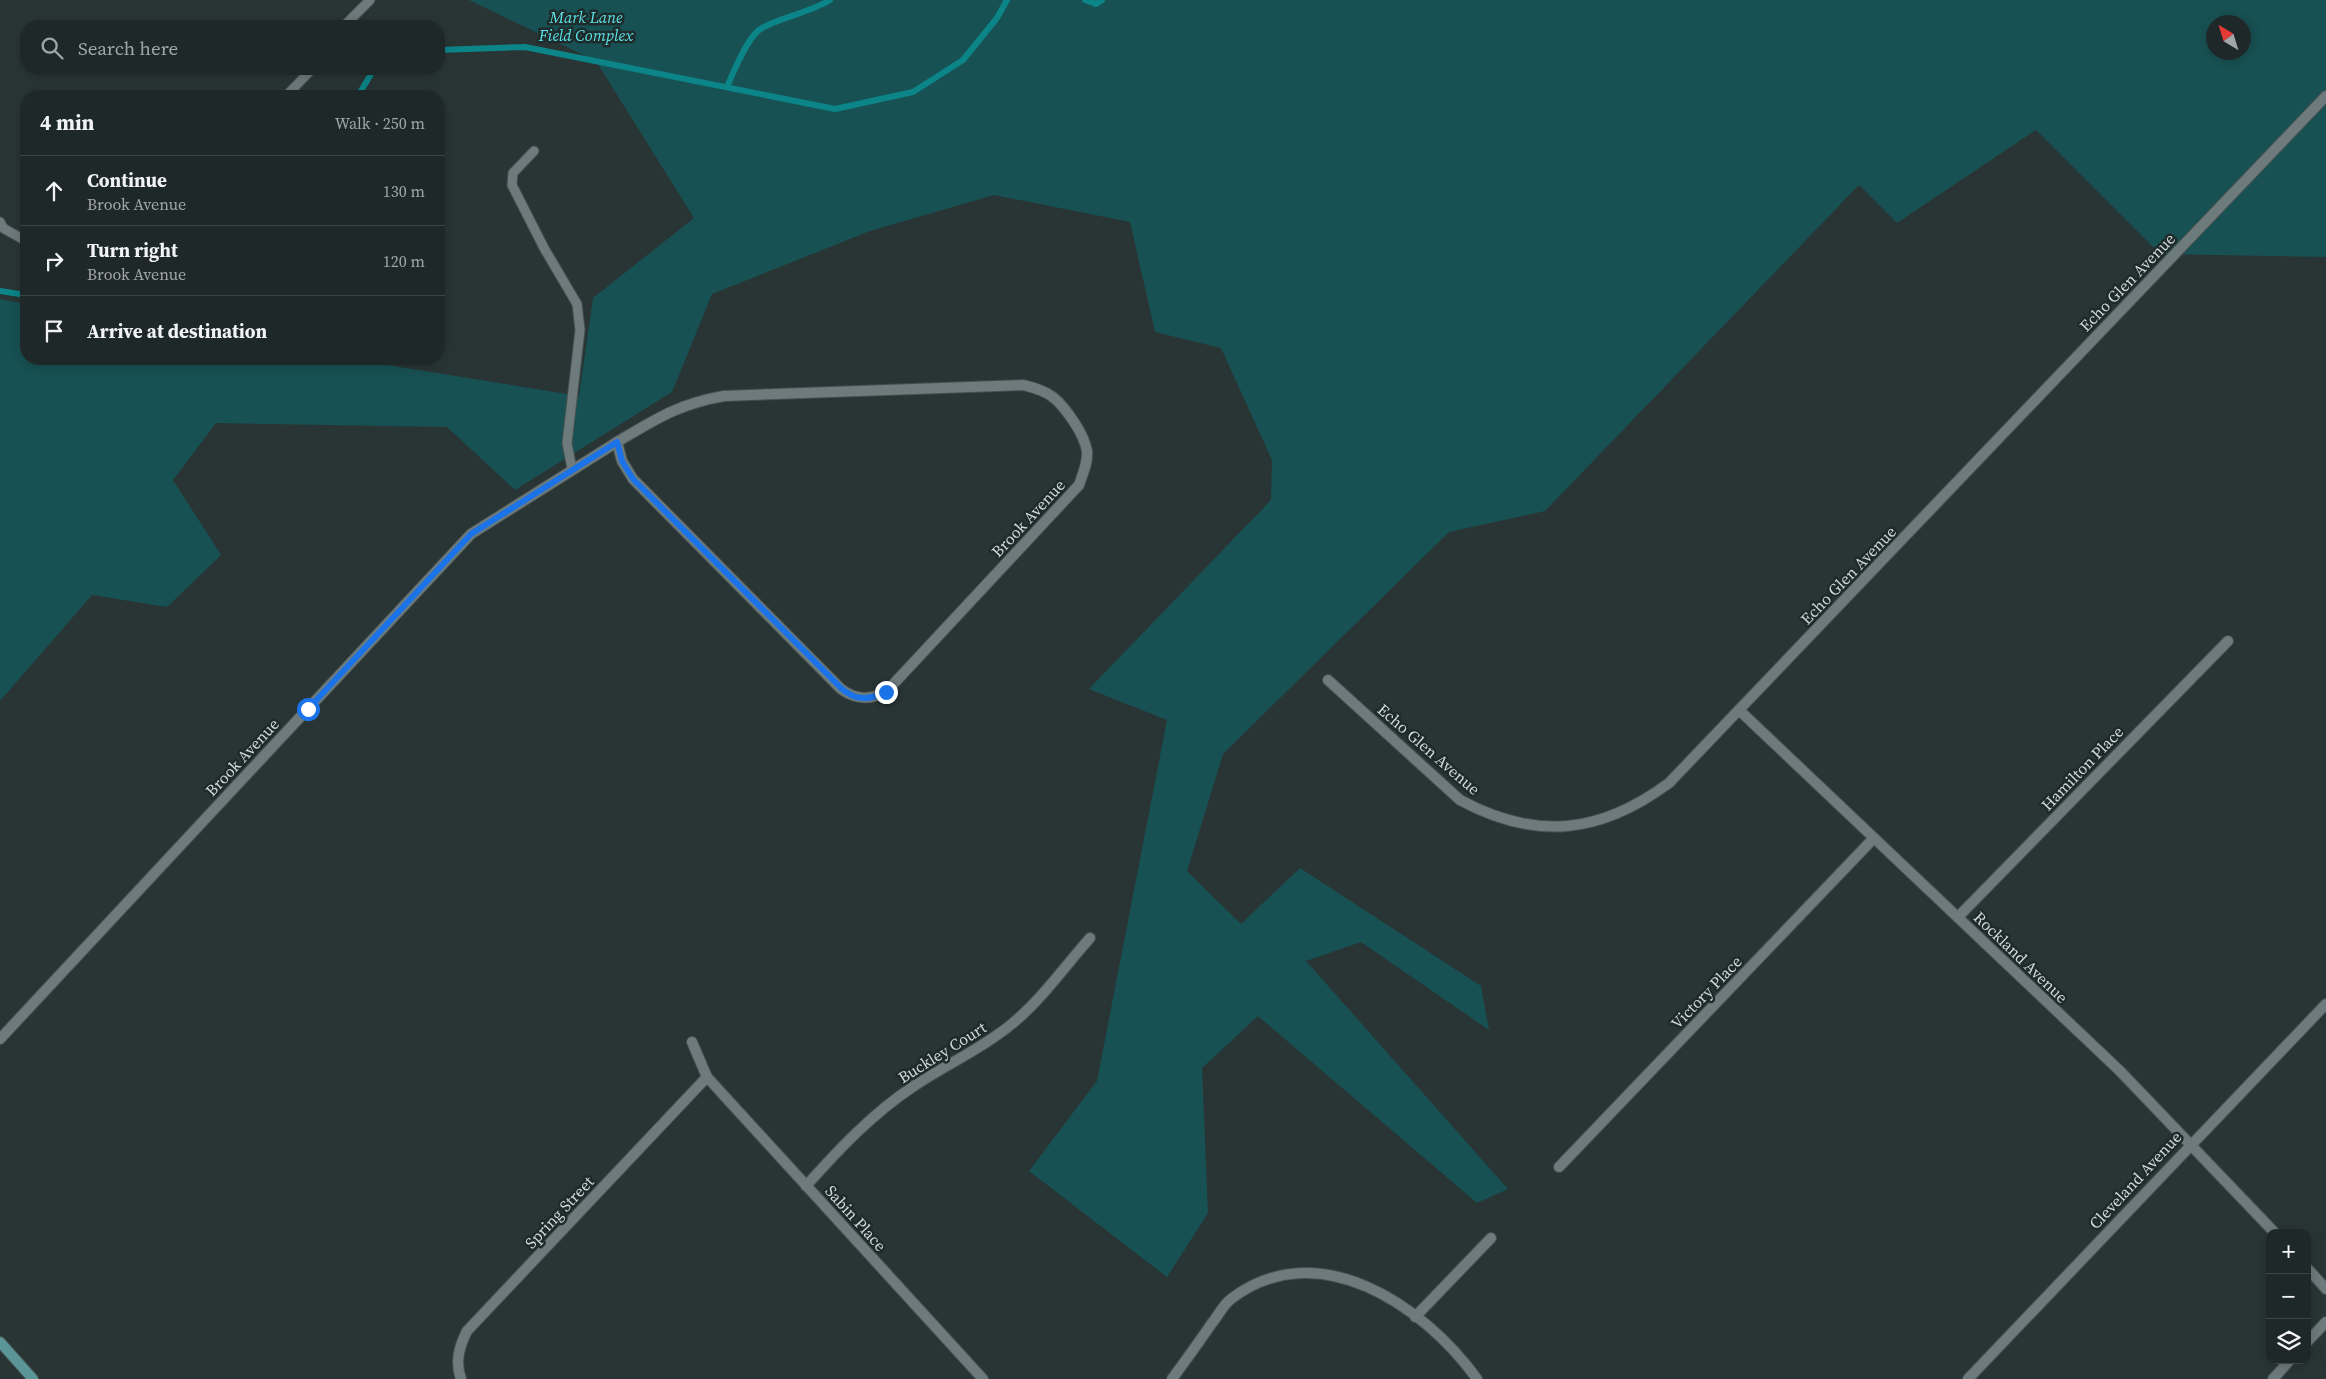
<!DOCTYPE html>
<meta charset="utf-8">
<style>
body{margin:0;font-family:"Source Serif 4",serif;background:#2c3434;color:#f1f3f6}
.controls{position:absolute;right:15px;bottom:15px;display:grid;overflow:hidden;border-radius:10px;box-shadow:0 2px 12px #0003}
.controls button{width:45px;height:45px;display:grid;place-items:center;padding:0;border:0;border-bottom:1px solid #3c4445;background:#1f2828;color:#f1f3f6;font:25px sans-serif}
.compass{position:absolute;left:2206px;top:15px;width:45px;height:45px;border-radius:50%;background:#1f2828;box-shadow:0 2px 12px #0003;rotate:322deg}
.stop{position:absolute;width:15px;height:15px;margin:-11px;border:4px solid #1a73e8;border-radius:50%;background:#fff}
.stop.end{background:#1a73e8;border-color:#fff;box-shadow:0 1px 5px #0008}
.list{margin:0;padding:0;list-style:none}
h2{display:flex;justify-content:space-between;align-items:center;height:65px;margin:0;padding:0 20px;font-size:21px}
h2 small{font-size:16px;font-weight:400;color:#a1a6a8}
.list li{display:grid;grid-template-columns:32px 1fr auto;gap:15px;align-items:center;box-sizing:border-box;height:70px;padding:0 20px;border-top:1px solid #3c4445}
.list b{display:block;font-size:19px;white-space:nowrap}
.list p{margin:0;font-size:16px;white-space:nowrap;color:#a1a6a8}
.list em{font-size:16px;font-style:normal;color:#a1a6a8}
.icon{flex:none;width:28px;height:28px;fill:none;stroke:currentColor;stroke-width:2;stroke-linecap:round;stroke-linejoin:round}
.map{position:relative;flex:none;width:2326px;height:1379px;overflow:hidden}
.search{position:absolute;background:#1f2828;box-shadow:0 2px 12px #0003;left:20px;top:20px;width:425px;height:55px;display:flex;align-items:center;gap:12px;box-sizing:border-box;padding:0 18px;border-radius:20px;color:#a1a6a8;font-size:19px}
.panel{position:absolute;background:#1f2828;box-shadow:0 2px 12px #0003;left:20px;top:90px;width:425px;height:275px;border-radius:20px}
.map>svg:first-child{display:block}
</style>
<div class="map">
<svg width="2326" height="1379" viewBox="0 0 2326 1379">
<rect width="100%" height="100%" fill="#293535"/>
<!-- green -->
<path fill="#185153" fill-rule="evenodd" d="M469,0H2326V257L2160,254L2036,130L1897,223L1859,185L1545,511L1449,532L1223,754L1187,871L1241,924L1300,868L1481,986L1489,1030L1361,942L1306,961L1508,1189L1477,1203L1258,1016L1202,1068L1208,1213L1167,1277L1029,1171L1097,1081L1167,720L1089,689L1271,500L1272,460L1221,348L1155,332L1130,222L994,195L870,231L712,294L672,392L515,490L447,427L216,423L173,480L221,555L167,607L92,595L0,701V299L26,304V359H350L579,396L593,298L694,218L596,61ZM2214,22H2244V52H2214Z"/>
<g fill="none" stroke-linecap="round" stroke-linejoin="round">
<!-- stream -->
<g stroke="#0c8588" stroke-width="6">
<path d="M1085,0L1096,4L1102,0"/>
<path d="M439,50L525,47L835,109L913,92L963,60L997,18L1007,0"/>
<path d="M727,87C733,73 748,35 762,28C784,16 809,13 830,0"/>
<path d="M358,96L374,69"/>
<path d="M0,291L26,295"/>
</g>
<!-- lane casing -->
<g stroke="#465151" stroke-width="11">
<g id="lane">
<path d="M344,26L370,0"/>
<path d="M286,96L312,69"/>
<path d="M534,151L513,173L512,185L544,248L577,304L580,330L567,443L572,469"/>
<path d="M0,222L3,228L26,241"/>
</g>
</g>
<!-- street casing -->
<g stroke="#465151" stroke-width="12">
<g id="street">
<path d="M1023,385C1050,391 1059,399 1074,422C1080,431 1085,440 1087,451C1088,463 1083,473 1079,485L886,692C870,700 856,700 841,689L633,479L622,461L617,442C656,419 678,404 724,396Z"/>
<path d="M1328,680L1460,800C1536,841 1600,834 1669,783L2326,96"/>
<path d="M1739,710L2120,1071L2275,1233"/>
<path d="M1958,917L2228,641"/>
<path d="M0,1039L471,534L617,442"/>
<path d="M692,1042L707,1077L983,1379"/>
<path d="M1559,1167L1874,838"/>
<path d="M806,1186C839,1149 873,1113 914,1086C947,1064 983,1048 1013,1023C1042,999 1065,966 1090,938"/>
<path d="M2307,1268L2326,1289"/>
<path d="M1415,1317L1491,1238"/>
<path d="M2307,1342L2326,1322"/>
<path d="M461,1379C455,1362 459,1347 467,1331L707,1077"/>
<path d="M1172,1379C1186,1360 1199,1342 1212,1323C1218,1316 1223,1305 1231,1299C1317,1233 1424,1305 1477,1379"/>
<path d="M1968,1379L2326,1004"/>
<path d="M2273,1379L2290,1360"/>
</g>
</g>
<!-- secondary casing -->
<g stroke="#465151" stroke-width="12">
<path id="secondary" d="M0,1342L33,1379"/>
</g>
<!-- lane -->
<use href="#lane" stroke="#6e7b7c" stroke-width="9"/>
<!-- street -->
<use href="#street" stroke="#6e7b7c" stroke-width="10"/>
<!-- secondary -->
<use href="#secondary" stroke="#5a9597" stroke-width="10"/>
</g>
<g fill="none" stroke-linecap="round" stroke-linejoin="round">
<!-- route -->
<path stroke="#1a73e8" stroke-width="6" d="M308,709L471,534L617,442L622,461L633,479L842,689C856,701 870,700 886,692"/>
</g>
<g text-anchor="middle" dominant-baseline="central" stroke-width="5" stroke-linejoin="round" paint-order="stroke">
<!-- park labels -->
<g font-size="16" font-style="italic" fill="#5ae2e6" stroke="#1f2b2b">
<text x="586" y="17">Mark Lane<tspan x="586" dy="18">Field Complex</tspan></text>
</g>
<!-- street labels -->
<g font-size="16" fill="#d0d8d8" stroke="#1f2b2b">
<text transform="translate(2127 282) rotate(-46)">Echo Glen Avenue</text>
<text transform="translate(1028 518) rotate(-47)">Brook Avenue</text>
<text transform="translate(1848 575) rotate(-46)">Echo Glen Avenue</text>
<text transform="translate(1429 749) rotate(41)">Echo Glen Avenue</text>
<text transform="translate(242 757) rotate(-47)">Brook Avenue</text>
<text transform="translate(2082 768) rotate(-46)">Hamilton Place</text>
<text transform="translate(2021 957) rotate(44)">Rockland Avenue</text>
<text transform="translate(1706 992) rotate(-46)">Victory Place</text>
<text transform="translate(942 1052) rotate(-32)">Buckley Court</text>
<text transform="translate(2135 1180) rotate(-47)">Cleveland Avenue</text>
<text transform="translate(559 1212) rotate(-47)">Spring Street</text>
<text transform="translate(856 1218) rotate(48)">Sabin Place</text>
</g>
</g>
</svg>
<div class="controls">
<button>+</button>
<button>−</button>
<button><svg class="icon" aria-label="layers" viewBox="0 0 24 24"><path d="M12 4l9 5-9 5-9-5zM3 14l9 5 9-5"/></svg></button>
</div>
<svg class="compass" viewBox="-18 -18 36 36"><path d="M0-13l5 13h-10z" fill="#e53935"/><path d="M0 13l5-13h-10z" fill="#a1a6a8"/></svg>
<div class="stop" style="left:308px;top:709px"></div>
<div class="stop end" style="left:886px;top:692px"></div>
<div class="search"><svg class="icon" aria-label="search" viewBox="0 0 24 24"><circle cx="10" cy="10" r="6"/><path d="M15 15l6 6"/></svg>Search here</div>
<section class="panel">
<h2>4 min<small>Walk · 250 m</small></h2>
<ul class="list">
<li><svg class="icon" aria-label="ahead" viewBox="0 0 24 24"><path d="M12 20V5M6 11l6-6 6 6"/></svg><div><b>Continue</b><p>Brook Avenue</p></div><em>130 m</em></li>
<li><svg class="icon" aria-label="right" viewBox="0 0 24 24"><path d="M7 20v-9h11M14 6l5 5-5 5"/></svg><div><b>Turn right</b><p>Brook Avenue</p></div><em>120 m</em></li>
<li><svg class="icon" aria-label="arrive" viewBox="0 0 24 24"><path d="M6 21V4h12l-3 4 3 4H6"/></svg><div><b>Arrive at destination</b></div></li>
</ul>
</section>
</div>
